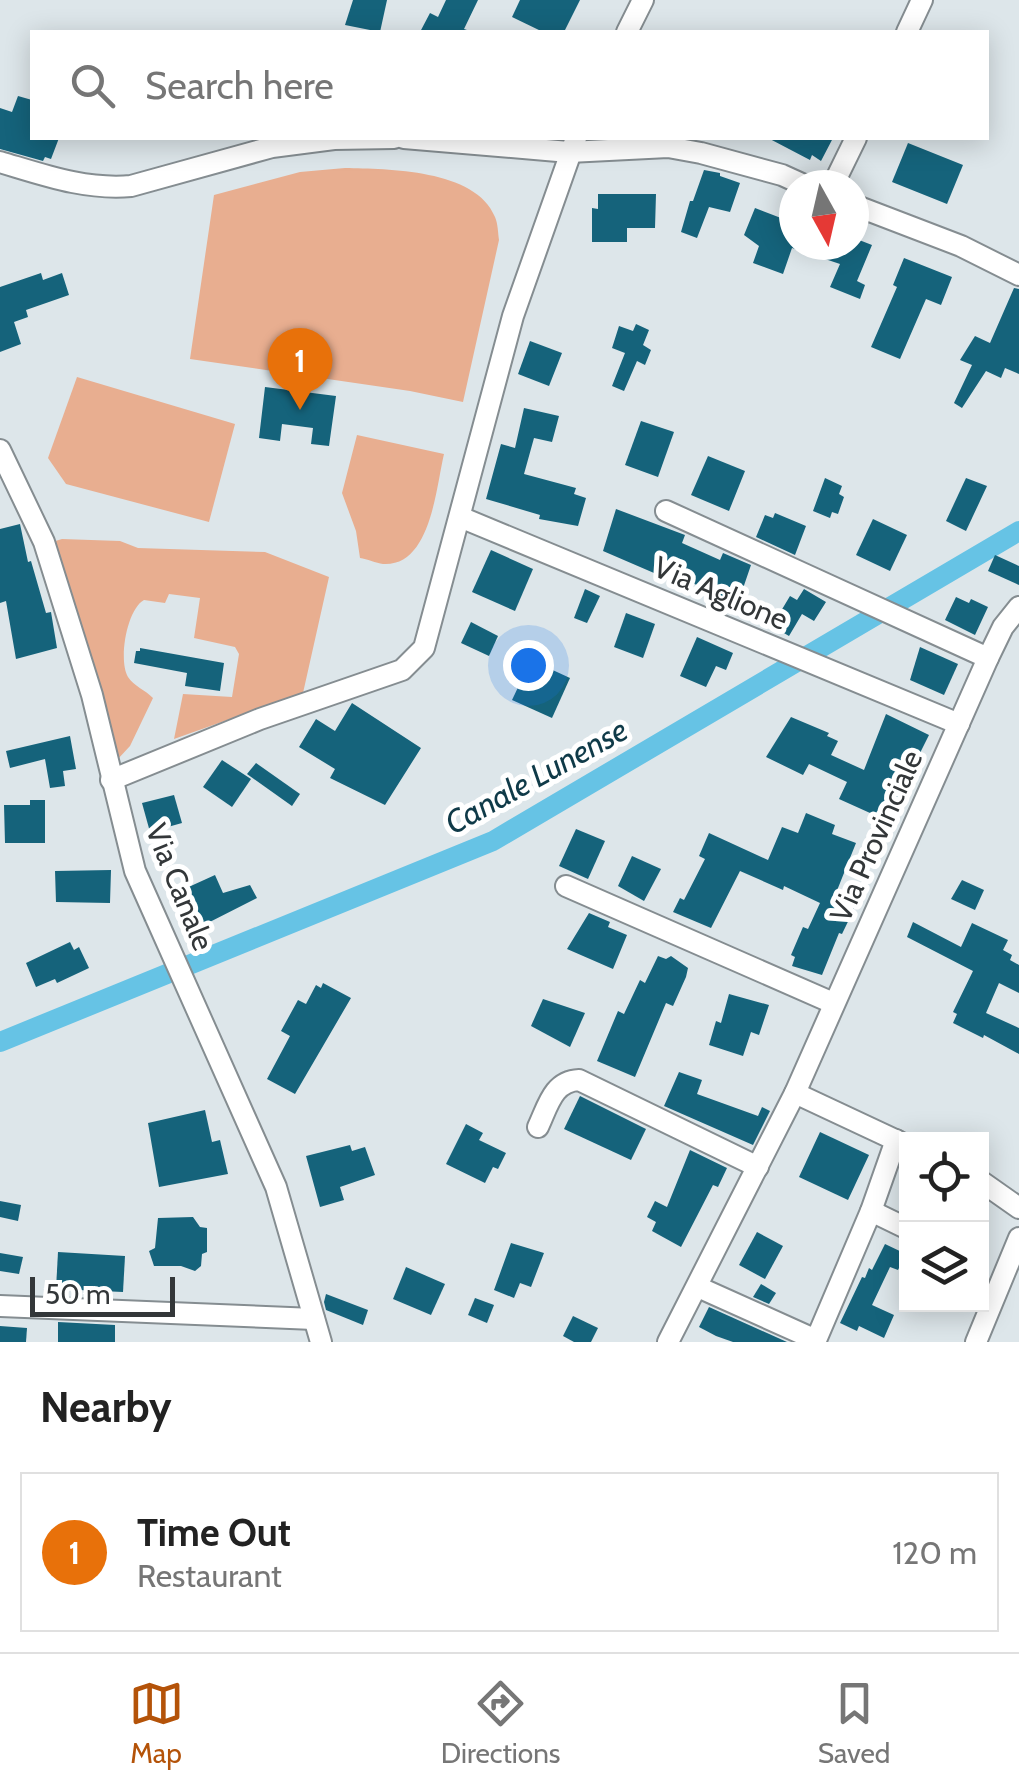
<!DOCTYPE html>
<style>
body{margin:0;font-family:Cabin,sans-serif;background:#f2f2f2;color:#222}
.controls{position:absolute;right:30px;bottom:30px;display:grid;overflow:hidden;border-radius:0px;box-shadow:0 5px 25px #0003}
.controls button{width:90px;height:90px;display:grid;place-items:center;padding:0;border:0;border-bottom:2px solid #e0e0e0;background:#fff;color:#222;font:50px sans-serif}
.compass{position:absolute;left:779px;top:170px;width:90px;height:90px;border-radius:50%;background:#fff;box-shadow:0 5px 25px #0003;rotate:172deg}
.scale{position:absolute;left:30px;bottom:25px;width:145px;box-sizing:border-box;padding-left:10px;border:5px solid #333739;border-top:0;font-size:28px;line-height:35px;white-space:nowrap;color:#333739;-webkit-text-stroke:8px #fff;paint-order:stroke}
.you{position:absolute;left:528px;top:665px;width:35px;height:35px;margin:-25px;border:8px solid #fff;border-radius:50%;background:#1a73e8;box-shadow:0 0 0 15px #1a73e833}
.badge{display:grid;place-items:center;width:65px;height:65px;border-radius:50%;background:#b45309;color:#fff;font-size:32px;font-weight:700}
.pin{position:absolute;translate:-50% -82px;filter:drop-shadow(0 2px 5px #0008)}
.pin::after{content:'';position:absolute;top:52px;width:35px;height:30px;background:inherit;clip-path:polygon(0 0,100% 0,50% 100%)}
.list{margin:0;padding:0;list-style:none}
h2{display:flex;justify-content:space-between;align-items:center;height:130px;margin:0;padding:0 40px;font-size:42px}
h2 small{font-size:32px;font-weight:400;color:#767676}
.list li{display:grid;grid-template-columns:65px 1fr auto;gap:30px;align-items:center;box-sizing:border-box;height:160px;margin:0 20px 20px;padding:0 20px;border:2px solid #e0e0e0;border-radius:0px}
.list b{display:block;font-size:38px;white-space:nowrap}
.list p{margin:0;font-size:32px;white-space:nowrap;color:#767676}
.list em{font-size:32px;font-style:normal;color:#767676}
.icon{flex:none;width:55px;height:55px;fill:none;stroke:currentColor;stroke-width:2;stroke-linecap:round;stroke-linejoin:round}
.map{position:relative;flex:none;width:1019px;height:1342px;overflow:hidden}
.search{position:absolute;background:#fff;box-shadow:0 5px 25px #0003;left:30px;right:30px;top:30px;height:110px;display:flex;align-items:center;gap:25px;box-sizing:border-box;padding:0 35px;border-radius:0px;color:#767676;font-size:38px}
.sheet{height:310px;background:#fff}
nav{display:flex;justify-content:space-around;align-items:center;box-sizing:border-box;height:140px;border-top:2px solid #e0e0e0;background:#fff;font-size:28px;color:#767676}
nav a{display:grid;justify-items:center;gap:5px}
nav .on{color:#b45309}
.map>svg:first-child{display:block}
</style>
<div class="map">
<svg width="1019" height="1342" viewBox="0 0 1019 1342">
<rect width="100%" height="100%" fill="#dde6ea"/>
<!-- green -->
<g fill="#e8ae90">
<path d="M345,168C387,169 476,169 495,217C498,224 498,233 499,240L463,402L410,391L190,359L214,195L300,172Z"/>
<path d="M77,377L235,424L209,522L66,484L48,458Z"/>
<path d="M357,435L444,454C436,487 431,567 383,564C376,563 367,559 360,558L356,531L342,493Z"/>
<path d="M62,539L120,541L138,548L265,552L329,577L303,693L174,739L183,694L232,697L239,654L235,647L194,638L200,598L169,594L165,603L144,600C127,609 118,660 128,677C134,686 145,690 153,698L130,746L117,760L52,542Z"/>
</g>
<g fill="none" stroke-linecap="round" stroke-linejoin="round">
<!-- canal -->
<path stroke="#66c3e5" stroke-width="20" d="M0,1042L493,841L1019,531"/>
</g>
<!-- building -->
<g fill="#15637b">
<path d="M353,0H387L380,32L345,25Z"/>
<path d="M446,0H478L464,29L473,32H420L430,13L438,17Z"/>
<path d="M520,0H580L564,32H543L512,17Z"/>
<path d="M18,96L32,100V138H59L51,159L45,157L43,161L0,149V108L12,112Z"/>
<path d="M768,138H833L821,161L812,155L810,160Z"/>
<path d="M908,143L963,165L947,204L892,182Z"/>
<path d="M704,170L720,173V176L740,183L730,212L709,207L697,238L681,232L690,201H693Z"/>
<path d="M598,194H656L655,228H627V242H592V208L598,209Z"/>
<path d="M755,208L794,223L793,245H854V238L872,245L857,281L865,285L860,299L830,287L840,264L792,248L783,274L753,263L759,246L744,235Z"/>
<path d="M904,258L952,277L941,305L926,299L900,359L871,347L897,287L893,285Z"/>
<path d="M41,273L43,280L62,273L69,295L26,310L28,317L14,322L21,344L0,352V287Z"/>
<path d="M1014,288L1019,289V374L1005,368L1001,378L986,371L962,408L954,403L972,365L960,360L975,336L990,343Z"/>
<path d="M636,324L649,330L643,345L651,350L645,365L637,361L624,391L612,386L625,353L612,348L619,326L633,331Z"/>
<path d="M530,341L562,353L549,386L518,374Z"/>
<path d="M265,387L336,396L329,446L311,444L313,428L282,424L280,441L259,438Z"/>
<path d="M524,408L559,416L552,442L534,438L524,474L576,488L574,494L586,498L578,526L539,519L540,515L486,499L501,444L515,448Z"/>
<path d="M641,421L674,432L658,477L625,465Z"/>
<path d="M708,456L745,471L729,511L691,495Z"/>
<path d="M825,478L842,486L839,494L844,497L838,514L832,512L830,518L813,511Z"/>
<path d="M966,478L987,486L966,531L946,521Z"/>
<path d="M616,509L685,535L682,543L720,560L723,553L751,565L738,603L708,596L710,590L671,575L670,578L654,573L603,551Z"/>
<path d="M775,513L806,526L795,555L756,537L765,515L773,518Z"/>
<path d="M873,519L907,535L890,571L856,555Z"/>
<path d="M20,524L28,562L31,561L46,613L51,612L57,648L16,659L6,601L0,603V529Z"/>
<path d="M491,550L533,569L515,611L472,592Z"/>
<path d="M995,555L1019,566V585L988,571Z"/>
<path d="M585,589L600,596L587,623L574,618Z"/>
<path d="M804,589L826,602L814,621L802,614L789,636L772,626L790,596L797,600Z"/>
<path d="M956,597L969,603L971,599L988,607L975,635L945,620Z"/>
<path d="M626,613L655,624L643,658L614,647Z"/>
<path d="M471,622L498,636L489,656L461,643Z"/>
<path d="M697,637L733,653L726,670L716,666L706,687L680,676Z"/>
<path d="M920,647L958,664L944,695L910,680Z"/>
<path d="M140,648L224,663L220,691L185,686L187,673L134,663L136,651H140Z"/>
<path d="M531,660L570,678L552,718L512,700Z"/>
<path d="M352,703L421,748L385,805L330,778L335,769L299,747L316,719L335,731Z"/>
<path d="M886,714L929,735L902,789L904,791L890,822L839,799L847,782L809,764L803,775L766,757L791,717L829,733L827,736L838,741L831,755L864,770Z"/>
<path d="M70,736L76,769L63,771L65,786L50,788L45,759L10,768L6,751Z"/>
<path d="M222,760L251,779L232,807L203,787Z"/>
<path d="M256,763L300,794L292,806L247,774Z"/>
<path d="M174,795L182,823L150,832L142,803Z"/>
<path d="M30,800H45V843H5L4,805H30Z"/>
<path d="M806,813L835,825L832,834L856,843L836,893L857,903L842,934L839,933L822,975L792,966L795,957L791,955L803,927L808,929L820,903L784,886L783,890L740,871L711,928L673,912L680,898L684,900L705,859L699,856L709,833L768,860L782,827L798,833Z"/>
<path d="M576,829L605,841L588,879L559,866Z"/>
<path d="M632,856L661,869L644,901L618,886Z"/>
<path d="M111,870L110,903L56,902L55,871Z"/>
<path d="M215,875L223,893L250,885L257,898L194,930L187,913L191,912L182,890Z"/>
<path d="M962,880L984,890L975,910L951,899Z"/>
<path d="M589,913L610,922L608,927L627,935L613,969L567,949Z"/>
<path d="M913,922L961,947L972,923L1008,940L1003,950L1012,955L1010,960L1019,965V993L999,983L986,1013L1019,1028V1054L984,1035L983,1038L953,1023L957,1014L953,1012L973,971L907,937Z"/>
<path d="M70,942L74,950L79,947L89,968L57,983L55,979L36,987L26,963Z"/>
<path d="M658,956L666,959L671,956L688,968L686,977L673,1006L666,1003L635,1077L597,1061L618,1011L624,1014L640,980L645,983Z"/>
<path d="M323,983L351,998L295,1094L267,1079L290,1036L281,1031L298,1000L306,1004L316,985L321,988Z"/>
<path d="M729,994L769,1005L759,1035L751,1032L743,1056L709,1045L716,1021L721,1023Z"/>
<path d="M543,999L585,1013L570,1047L531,1026Z"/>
<path d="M679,1072L702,1080L697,1094L758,1116L762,1107L770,1111L753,1145L664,1106Z"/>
<path d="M580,1096L646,1129L631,1160L564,1129Z"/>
<path d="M205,1110L212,1142L220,1140L228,1174L159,1187L148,1123Z"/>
<path d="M466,1124L483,1133L479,1140L506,1153L498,1169L493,1167L485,1183L446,1164Z"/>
<path d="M820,1132L869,1155L848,1200L799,1177Z"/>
<path d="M350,1145L352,1151L365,1147L375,1175L340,1187L344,1200L320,1207L306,1156Z"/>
<path d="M690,1150L727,1168L718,1187L713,1185L681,1247L652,1231L656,1222L647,1217L655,1201L667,1207Z"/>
<path d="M0,1201L21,1205L18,1221L0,1217Z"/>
<path d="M193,1217L200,1227L207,1228V1252L202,1254L201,1266L195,1271L181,1266H154L149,1251L155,1248L158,1218Z"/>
<path d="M757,1232L783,1246L765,1279L739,1265Z"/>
<path d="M511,1243L544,1253L531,1287L520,1283L514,1298L494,1290Z"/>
<path d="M885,1244L906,1254L898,1270L890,1267L872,1305L894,1315L884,1338L859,1326L857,1331L840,1323L862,1277L865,1278L869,1268L872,1270Z"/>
<path d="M58,1252L125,1256L123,1292L56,1289Z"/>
<path d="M0,1253L23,1257L19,1274L0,1271Z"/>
<path d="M406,1267L445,1284L431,1315L393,1299Z"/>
<path d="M761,1284L776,1293L769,1304L753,1297Z"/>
<path d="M326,1294L368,1310L363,1325L326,1310L324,1302Z"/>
<path d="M475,1298L494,1305L487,1323L468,1315Z"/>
<path d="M709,1307L787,1342H733L716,1336L699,1327Z"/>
<path d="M573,1316L598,1328L591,1342H574L563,1336Z"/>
<path d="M58,1322L115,1325V1342H58Z"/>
<path d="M0,1326L27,1328L26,1342H0Z"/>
</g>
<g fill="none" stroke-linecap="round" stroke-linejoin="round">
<!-- minor casing -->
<g stroke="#858d91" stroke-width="24">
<g id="minor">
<path d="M627,32L643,0"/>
<path d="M907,32L922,0"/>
<path d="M404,138L569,152L668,147L701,153L782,175L804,185"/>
<path d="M0,162C44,175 85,190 131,186L272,147L334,139L394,138"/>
<path d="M833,185L856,138"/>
<path d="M854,205L961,246L1019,275"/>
<path d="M0,450L44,542L92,695L135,871L276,1187L321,1342"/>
<path d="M666,511L988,658"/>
<path d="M460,517L959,724"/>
<path d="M111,780L260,719L402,670L424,648L513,316L576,138"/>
<path d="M566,886L833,1003"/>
<path d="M795,1093L906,1145"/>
<path d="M538,1127C548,1106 553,1081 579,1080L758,1167"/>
<path d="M982,1182L1019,1208"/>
<path d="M871,1211L906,1228"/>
<path d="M698,1287L816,1340L871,1211L896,1140"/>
<path d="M0,1306L314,1319"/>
<path d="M668,1342L795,1093L988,658L1003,627L1019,607"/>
<path d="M976,1342L1019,1238"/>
</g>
</g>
<!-- minor -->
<use href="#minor" stroke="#fff" stroke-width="20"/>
</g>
<g text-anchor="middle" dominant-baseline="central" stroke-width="10" stroke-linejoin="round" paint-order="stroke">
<!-- street labels -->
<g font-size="30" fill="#333739" stroke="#fff">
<text transform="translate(721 593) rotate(23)">Via Aglione</text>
<text transform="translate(876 836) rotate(-66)">Via Provinciale</text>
<text transform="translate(180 887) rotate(68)">Via Canale</text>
</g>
<!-- water labels -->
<g font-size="32" font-style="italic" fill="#0f3a48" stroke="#fff">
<text transform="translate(536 776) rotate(-29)">Canale Lunense</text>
</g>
</g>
</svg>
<div class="controls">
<button><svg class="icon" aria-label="locate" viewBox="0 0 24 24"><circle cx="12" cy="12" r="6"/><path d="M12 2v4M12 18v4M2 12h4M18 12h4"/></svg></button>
<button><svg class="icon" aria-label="layers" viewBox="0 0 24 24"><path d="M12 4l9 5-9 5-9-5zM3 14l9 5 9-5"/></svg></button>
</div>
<svg class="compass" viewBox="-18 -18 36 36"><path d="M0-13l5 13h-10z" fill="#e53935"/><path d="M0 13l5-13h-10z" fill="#767676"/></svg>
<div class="scale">50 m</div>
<div class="you"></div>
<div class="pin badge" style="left:300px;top:410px;background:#e8710a">1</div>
<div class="search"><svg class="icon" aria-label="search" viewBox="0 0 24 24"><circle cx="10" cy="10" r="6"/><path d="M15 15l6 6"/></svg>Search here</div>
</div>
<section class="sheet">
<h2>Nearby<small></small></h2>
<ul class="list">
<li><span class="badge" style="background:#e8710a">1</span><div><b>Time Out</b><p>Restaurant</p></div><em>120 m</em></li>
</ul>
</section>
<nav>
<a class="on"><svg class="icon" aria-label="map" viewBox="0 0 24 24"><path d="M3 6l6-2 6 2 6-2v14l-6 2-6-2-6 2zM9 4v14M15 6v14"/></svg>Map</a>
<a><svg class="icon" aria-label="directions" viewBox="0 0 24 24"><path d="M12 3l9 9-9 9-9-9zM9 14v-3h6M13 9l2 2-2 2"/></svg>Directions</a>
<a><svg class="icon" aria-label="saved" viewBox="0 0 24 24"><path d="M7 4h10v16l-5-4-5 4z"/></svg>Saved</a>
</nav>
